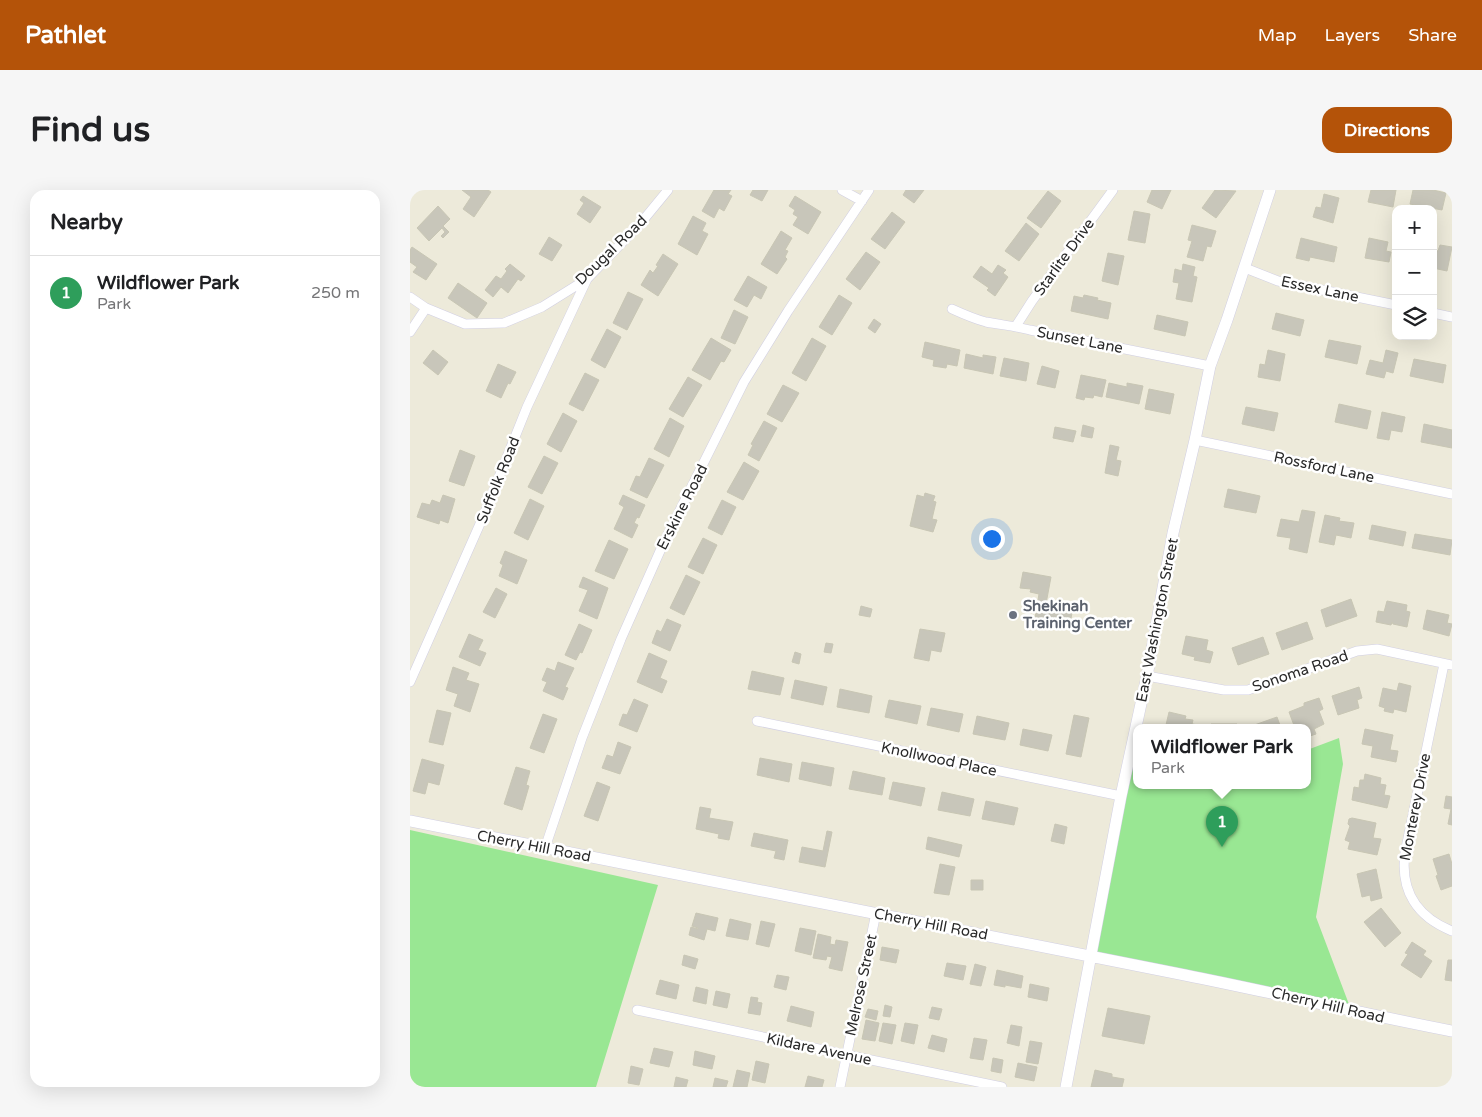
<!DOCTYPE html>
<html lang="en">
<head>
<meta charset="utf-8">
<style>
  body { margin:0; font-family:"Varela Round",sans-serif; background:#f6f6f6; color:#202124 }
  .controls { position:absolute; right:15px; top:15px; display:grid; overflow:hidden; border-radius:10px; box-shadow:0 5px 20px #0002 }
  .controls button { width:45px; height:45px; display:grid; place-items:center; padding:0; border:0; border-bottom:1px solid #e0e0e0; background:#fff; color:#202124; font:25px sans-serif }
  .you { position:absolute; left:581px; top:348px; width:18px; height:18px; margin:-12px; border:4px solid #fff; border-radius:50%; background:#1a73e8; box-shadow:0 0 0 8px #1a73e833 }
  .badge { display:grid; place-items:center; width:32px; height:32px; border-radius:50%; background:#b45309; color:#fff; font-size:16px; font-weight:700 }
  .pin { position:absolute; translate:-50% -41px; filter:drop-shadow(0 1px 2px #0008) }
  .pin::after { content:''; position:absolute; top:26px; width:18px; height:15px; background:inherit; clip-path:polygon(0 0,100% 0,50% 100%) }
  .popup { position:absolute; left:723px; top:534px; width:178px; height:65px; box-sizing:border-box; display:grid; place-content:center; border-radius:10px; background:#fff; filter:drop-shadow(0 1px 4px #0005); font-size:16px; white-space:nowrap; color:#757577 }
  .popup b { font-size:19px; color:#202124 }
  .popup::after { content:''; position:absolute; left:50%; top:100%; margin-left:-10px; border:10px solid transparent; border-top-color:#fff }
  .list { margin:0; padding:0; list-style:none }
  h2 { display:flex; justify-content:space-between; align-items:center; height:65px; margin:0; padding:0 20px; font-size:21px }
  h2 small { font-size:16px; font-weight:400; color:#757577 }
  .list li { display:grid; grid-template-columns:32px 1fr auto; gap:15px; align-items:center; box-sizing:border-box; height:75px; padding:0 20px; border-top:1px solid #e0e0e0 }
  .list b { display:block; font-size:19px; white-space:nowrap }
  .list p { margin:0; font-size:16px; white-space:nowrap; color:#757577 }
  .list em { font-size:16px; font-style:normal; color:#757577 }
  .icon { flex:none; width:28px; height:28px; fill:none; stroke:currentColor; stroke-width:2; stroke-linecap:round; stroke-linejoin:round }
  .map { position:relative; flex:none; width:1042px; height:897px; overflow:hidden; border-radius:15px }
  header { display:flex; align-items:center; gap:30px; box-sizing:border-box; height:70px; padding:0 25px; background:#b45309; color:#fff }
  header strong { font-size:24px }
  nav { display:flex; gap:28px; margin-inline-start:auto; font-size:18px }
  .intro { display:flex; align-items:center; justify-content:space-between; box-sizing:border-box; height:120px; padding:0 30px }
  h1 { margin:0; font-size:35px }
  .button { padding:12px 22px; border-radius:15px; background:#b45309; color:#fff; font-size:18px; font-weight:700 }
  main { display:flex; gap:30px; padding:0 30px }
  aside { flex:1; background:#fff; border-radius:15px; box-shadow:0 5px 20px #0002 }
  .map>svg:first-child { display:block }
  .green { fill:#99e793 }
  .building { fill:#c8c6ba; stroke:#c8c6b4 }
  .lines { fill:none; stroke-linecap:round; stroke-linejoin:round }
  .minor-casing { stroke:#d1cfe3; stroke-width:10 }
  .tertiary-casing { stroke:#d1cfe3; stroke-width:12 }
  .minor { stroke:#fff; stroke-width:9 }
  .tertiary { stroke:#fff; stroke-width:11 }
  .worship-dot { fill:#6b7280; stroke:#fff; stroke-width:2 }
  .labels { text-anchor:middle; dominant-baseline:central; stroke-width:5; stroke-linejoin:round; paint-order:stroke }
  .street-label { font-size:15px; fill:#292929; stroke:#fff }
  .worship-label { font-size:15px; font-weight:bold; fill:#5b616d; stroke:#fff; text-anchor:start }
</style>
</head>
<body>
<header>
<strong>Pathlet</strong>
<nav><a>Map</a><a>Layers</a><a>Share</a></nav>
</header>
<div class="intro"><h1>Find us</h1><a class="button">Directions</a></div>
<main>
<aside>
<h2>Nearby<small></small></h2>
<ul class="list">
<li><span class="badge" style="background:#2e9e5b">1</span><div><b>Wildflower Park</b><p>Park</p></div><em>250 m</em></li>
</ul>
</aside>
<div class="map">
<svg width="1042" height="897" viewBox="0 0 1042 897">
  <rect width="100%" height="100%" fill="#edeada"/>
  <!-- green -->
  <path class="green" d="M929,548L933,574L906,727L940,817L685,763L723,568L727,569V596H897V560Z
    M0,640L248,695L186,897H0Z"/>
  <!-- building -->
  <path class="building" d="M52,0H78L81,2L64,27L53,19L61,7Z
    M304,0H321L318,4L322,6L314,21L309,18L304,28L292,21Z
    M343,0H358L352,11L340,5Z
    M496,0H514L504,13L493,5Z
    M742,0H761L752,19L737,12Z
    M805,0L826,1L806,28L792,18Z
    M961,0H986L983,17L958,12Z
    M1003,0H1023L1036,3L1032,20L1000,14Z
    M638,1L651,11L631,38L617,28Z
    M914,4L929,8L923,33L903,27L906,17L911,18Z
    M173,6L191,17L180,33L167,24L174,13L170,10Z
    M385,6L411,22L398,44L383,35L388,27L383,24L385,20L379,16Z
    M28,16L40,29L33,36L39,42L33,48L31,46L35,42L32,38L19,51L7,38Z
    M724,21L740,24L735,53L718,50Z
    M482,22L495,32L475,59L461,49Z
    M283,26L296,33L292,41L298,44L287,65L268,54Z
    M616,33L629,44L609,71L595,61Z
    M782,35L806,41L801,57L797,56L793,71L777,67L782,51L778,50Z
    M371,41L382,48L375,60L378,61L375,67L377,69L367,84L351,74Z
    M139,47L152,55L142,71L129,64Z
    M891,48L927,57L924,72L900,67L899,71L886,68Z
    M959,48L978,52L976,61L981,62L979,72L955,68Z
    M1030,55L1042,57L1037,81L1023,78V60L1028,61Z
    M2,57L27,74L16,90L3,82L7,77L0,72V60Z
    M456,62L470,72L450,100L436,89Z
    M698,63L714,66L708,95L692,91Z
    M253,64L268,74L248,106L231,95L240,80L243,83L248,76L246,75Z
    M100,74L115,86L111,91L108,89L98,103L91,97L83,107L75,100L86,86L91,89L97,81L95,79Z
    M773,74L785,77L783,86L787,87L782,112L766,109L769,93L763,92L765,79L772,81Z
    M588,75L596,80L593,83L598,87L585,106L577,100L579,98L563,87L571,76L582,84Z
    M338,86L357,97L351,109L344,105L337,117L324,110Z
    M48,93L77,113L67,128L38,108Z
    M218,102L233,109L217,140L203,133Z
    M429,105L442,113L422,145L409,137Z
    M674,105L688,108L687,110L701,113L698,129L661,121L664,106L673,108Z
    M324,120L338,127L325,154L311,148Z
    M866,123L894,130L890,146L862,139Z
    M747,125L778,132L775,146L744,139Z
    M464,129L471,134L465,143L458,138Z
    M197,139L211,147L195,178L181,170Z
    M301,148L321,160L314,172L311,171L300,190L282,180Z
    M402,148L416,156L396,191L382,183Z
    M919,150L951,156L947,174L915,167Z
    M515,152L550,160L547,176L537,174L536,178L523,176L524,170L512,167Z
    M23,160L38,172L28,185L13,173Z
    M858,160L875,164L870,191L848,187L850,174L855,175Z
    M976,160L988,163L983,183L976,181L974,188L956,184L960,170L973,173Z
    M556,164L573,168V165L586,167L583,184L554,178Z
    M594,168L619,173L616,191L590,186Z
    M1004,169L1036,175L1033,193L1000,186Z
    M88,174L106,182L100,194L98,193L91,208L76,201Z
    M632,176L649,181L645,198L627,194Z
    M175,183L189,190L173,221L159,214Z
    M671,185L696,190L692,207L684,205L683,208L675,207L674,210L666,208Z
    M278,187L292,195L273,227L259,219Z
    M699,193L717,197V193L733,196L729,214L696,207Z
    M373,195L389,203L372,232L357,224Z
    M739,199L764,204L760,224L735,219Z
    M929,214L961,221L957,239L925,232Z
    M836,217L868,223L864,241L832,234Z
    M972,222L995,227L992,242L981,240L979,250L967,248Z
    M153,223L167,231L151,262L137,254Z
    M260,228L274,236L259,267L244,259Z
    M354,231L367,238L349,271L338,265L343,255L341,254Z
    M1014,234L1042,240V258L1011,252Z
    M673,235L684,238L682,248L671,246Z
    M645,237L666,241L663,252L643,248Z
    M700,255L709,257L706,270L711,271L708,286L695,283Z
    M50,260L65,266L54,296L39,291Z
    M134,266L148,273L132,304L118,297Z
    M239,268L254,275L237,308L220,300L226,286L230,287Z
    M334,272L349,281L333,310L317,302Z
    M818,299L850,306L846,323L814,317Z
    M515,303L525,306L523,311L526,312L522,329L527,330L523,342L500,336L507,305L514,307Z
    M33,305L45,309L38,333L30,330L29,334L7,327L12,313L20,315L22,310L30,313Z
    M213,305L235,315L229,328L227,327L224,333L228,335L222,348L204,339L214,317L209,314Z
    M120,309L134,316L118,350L104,343Z
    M312,310L326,317L312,345L298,338Z
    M892,320L905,322L897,363L879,359L881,348L867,346L871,329L889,332Z
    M915,325L930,328L929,331L944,333L941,348L926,345L924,355L909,352Z
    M962,335L996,342L993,356L959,349Z
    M1005,344L1042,350L1040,365L1002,358Z
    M293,348L307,355L293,384L278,377Z
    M199,350L218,359L204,389L185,381Z
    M95,361L117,370L107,394L89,386L93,375L90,373Z
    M613,382L641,387L635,419L662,423L659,439L624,434L629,404L620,402L621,399L610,398Z
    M276,385L290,392L274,425L260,418Z
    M173,387L198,398L187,429L169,421L178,400L169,397Z
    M86,398L97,404L85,428L73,422Z
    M941,409L947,426L916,437L911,420Z
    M977,411L997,415L996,421L1000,422L997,437L983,434L982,432L981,435L966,432L968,421L974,422Z
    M451,416L462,419L460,427L449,425Z
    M1017,420L1039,425L1037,433L1042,434L1039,446L1013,439Z
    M257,429L271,435L260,461L242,453L247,440L251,442Z
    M897,432L903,449L872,460L866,443Z
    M169,434L182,440L172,463L170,462L166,470L155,465Z
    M510,439L535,443L531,462L521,460L519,471L504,468Z
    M59,444L73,450L68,460L76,463L70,476L49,467Z
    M776,446L798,450L796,460L803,462L800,473L784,470L785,467L772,464Z
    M853,447L859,464L828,475L822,458Z
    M416,453L423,454L421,463L414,462Z
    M385,462L391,464L389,474L382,472Z
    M239,463L257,471L250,488L257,491L252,503L227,492Z
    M148,472L164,478L155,497L158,498L153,510L133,501L137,492L132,490L137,478L145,481Z
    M43,477L59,483L56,490L69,494L60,522L44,516L48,504L36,500Z
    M342,481L374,488L370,505L338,499Z
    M385,490L417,497L413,515L381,508Z
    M989,493L1001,496L996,522L984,519L983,523L974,521L975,518L969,516L973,498L987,501Z
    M949,497L952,508L947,510L949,518L928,525L922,506Z
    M430,499L462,506L459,523L427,517Z
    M909,508L913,519L909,521L914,534L904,539L906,544L897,547V538H885L879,522L894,516V513Z
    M224,509L238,515L227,542L209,535L213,524L217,525Z
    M479,510L511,516L507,534L475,527Z
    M521,518L553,524L549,542L517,535Z
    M27,520L41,523L33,555L19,552Z
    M759,522L776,526L775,529L783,530L782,534L788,535V538H761L762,536L756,535Z
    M133,524L147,529L134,563L120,558Z
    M664,525L679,528L671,567L656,564Z
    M567,526L599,533L595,550L563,544Z
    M867,527L871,538H836Z
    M801,534H827V538H801Z
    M613,539L642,545L638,561L610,555Z
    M955,539L983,545L980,560L988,561L986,572L961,567L963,556L952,554Z
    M208,552L221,557L210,584L192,578L197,565L203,567Z
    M350,568L382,574L379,592L347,585Z
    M12,569L34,575L29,595L18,592L15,604L3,601Z
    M392,572L424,578L421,596L389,589Z
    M106,577L120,581L116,595L119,596L112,620L94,614Z
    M443,581L475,588L472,605L439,599Z
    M955,584L971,588L970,594L976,595L974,605L980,606L977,618L942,610L944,597L949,598L950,590H954Z
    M187,592L200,597L188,631L174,626Z
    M483,592L515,598L511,616L479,609Z
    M532,602L564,609L560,626L528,620Z
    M1036,606L1042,607V635L1038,634L1041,619L1034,618Z
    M576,611L608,618L604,635L572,629Z
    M290,617L301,619L299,628L323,632L319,650L308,648L309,644L286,639Z
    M942,628L966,633L963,648L971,649L967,665L938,659L940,652L935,650L940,636L938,634L939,629Z
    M645,634L657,637L654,654L641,651Z
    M417,641L422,642L415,677L389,672L392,657L413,661Z
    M344,643L378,650L374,670L364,668L366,661L341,656Z
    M518,647L552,655L549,667L516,659Z
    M1039,664L1042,674V696L1031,700L1026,686L1028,685L1023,669Z
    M530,674L545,677L539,705L524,703Z
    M966,679L972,708L961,711L960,705L952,707L947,684Z
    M561,690H573V700H561Z
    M971,718L991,743L975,757L954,732Z
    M286,723L308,728L305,741L297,739L294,750L279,745L281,737L288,739V738L282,736Z
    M320,729L341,734L338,750L316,746Z
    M351,731L365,734L359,757L346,754Z
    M390,738L406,741L401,765L385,761Z
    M408,744L421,747L420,754L425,755L426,750L438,752L432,781L419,778L422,767L417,766L416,770L403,768Z
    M1002,752L1016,761L1013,765L1022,771L1011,788L991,775L998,764L995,763Z
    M472,757L489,760L486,773L470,770Z
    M274,765L288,769L285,779L272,775Z
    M1038,770H1042V791L1035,790Z
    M537,773L556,776L553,790L534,786Z
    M565,774L576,777L571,796L560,794Z
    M587,780L613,786L611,798L595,795V797L584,795Z
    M367,785L379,787L376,800L364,797Z
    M250,790L269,795L266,809L246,804Z
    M620,794L639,798L637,811L618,807Z
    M286,797L298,800L296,814L283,811Z
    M306,801L320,804L317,818L303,815Z
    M341,807L348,808L347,812L352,813L350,825L338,823Z
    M475,815L482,817L480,827L473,826Z
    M381,816L404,822L401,837L377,831Z
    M522,817L532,819L529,830L519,828Z
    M698,818L740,826L734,854L692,846Z
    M458,819L468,821L466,830L455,827Z
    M456,830L469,833L465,851L452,849Z
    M473,833L486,835L482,854L469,851Z
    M495,833L508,835L504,854L491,851Z
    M601,835L612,837L609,856L597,853Z
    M522,845L537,849L534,862L518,858Z
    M564,848L577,850L573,870L560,868Z
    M620,851L632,853L628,874L616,872Z
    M244,858L263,862L259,877L240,873Z
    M285,861L305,866L302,879L283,875Z
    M583,868L593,870L591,883L581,881Z
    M346,871L359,874L355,893L342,890Z
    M608,873L627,877L624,891L605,887Z
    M221,876L233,879L229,895L218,893Z
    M327,880L340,883L337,897H323Z
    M685,880L702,884V887L714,889L712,897H681Z
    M398,886L414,890L412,897H395Z
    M266,887L278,890L276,897H264Z
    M305,888L318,891L316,897H303Z"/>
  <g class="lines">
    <!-- minor casing -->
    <g class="minor-casing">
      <path id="minor" d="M432,0L452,11
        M835,78L868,91L986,115
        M0,107L16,118L55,134L94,133L132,117L177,89L230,34L258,0
        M542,119C553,124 564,129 576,132C591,135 605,136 620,140L800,176
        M1023,123L1042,127
        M606,136L622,111L703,0
        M0,142L16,118
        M785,250L1042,304
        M1034,474L995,663C990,701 1007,727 1042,741
        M737,486L814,500H838L947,461L967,459L1042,475
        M0,492L73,327L117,217L177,89
        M347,531L711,606
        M135,658L172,548L211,449L254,352L334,192L378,121L459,0
        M227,820L437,865L592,897
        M430,897L466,723"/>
    </g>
    <!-- tertiary casing -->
    <g class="tertiary-casing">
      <path id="tertiary" d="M0,631C258,683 517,733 775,785C865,803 953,824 1042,841
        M656,897L711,606L737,486L763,343L785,250L800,176L817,130L860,0"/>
    </g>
    <!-- minor -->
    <use href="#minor" class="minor"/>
    <!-- tertiary -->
    <use href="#tertiary" class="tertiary"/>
  </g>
  <!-- markers -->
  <circle class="worship-dot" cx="603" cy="425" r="5"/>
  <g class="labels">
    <!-- street labels -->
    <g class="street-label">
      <text transform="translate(201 60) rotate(-44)">Dougal Road</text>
      <text transform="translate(654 67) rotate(-54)">Starlite Drive</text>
      <text transform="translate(910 99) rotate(12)">Essex Lane</text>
      <text transform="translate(670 150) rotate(11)">Sunset Lane</text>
      <text transform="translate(914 277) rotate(12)">Rossford Lane</text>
      <text transform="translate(88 290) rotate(-68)">Suffolk Road</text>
      <text transform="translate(272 317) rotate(-63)">Erskine Road</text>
      <text transform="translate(747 430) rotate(-79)">East Washington Street</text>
      <text transform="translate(890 481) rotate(-19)">Sonoma Road</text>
      <text transform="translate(529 569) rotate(12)">Knollwood Place</text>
      <text transform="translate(1005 617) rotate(-79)">Monterey Drive</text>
      <text transform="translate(124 656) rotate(11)">Cherry Hill Road</text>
      <text transform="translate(521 734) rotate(11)">Cherry Hill Road</text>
      <text transform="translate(451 795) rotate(-78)">Melrose Street</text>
      <text transform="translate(918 815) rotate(13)">Cherry Hill Road</text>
      <text transform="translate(409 859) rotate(12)">Kildare Avenue</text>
    </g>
    <!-- worship labels -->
    <g class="worship-label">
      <text x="613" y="416">Shekinah<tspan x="613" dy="17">Training Center</tspan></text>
    </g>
  </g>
</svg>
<div class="controls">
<button>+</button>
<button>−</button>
<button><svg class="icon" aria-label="layers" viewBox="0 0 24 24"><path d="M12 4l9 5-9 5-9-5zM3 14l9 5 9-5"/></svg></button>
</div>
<div class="you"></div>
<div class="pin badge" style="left:812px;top:657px;background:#2e9e5b">1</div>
<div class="popup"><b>Wildflower Park</b>Park</div>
</div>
</main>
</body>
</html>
